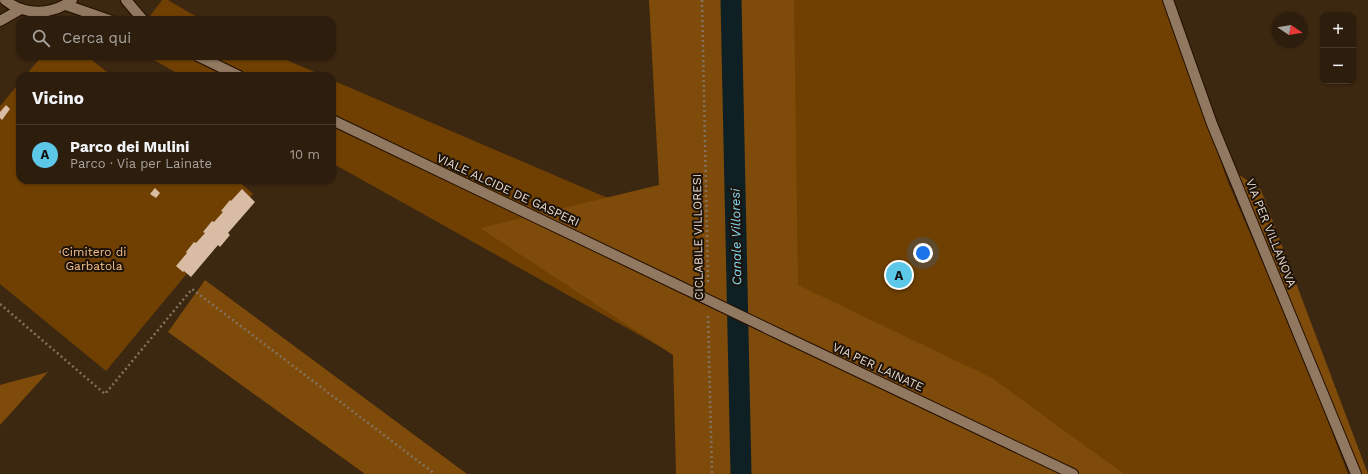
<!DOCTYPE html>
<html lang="it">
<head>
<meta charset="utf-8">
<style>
  body { margin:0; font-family:"Work Sans",sans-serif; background:#392a1b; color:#f1f3f6 }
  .controls { position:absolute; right:12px; top:12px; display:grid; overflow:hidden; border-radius:8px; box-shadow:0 1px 3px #0004 }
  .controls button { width:36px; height:36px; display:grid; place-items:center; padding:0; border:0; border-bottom:1px solid #483b2e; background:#2d1d0d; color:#f1f3f6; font:20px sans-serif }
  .compass { position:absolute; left:1272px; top:12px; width:36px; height:36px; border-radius:50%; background:#2d1d0d; box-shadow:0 1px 3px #0004; rotate:102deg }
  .you { position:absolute; left:923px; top:253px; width:14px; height:14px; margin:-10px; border:3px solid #fff; border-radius:50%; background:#1a73e8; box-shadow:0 0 0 6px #1a73e833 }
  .badge { display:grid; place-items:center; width:26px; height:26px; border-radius:50%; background:#5cc7e7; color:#111; font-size:13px; font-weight:700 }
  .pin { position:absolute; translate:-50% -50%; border:2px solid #fff; box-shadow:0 1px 4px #0006 }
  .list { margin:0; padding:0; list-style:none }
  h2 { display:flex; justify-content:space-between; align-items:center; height:52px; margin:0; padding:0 16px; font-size:17px }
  h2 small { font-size:13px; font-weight:400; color:#a7a29d }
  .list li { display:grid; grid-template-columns:26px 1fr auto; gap:12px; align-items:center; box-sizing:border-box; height:60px; padding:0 16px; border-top:1px solid #483b2e }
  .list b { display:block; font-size:15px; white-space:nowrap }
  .list p { margin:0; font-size:13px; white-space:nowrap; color:#a7a29d }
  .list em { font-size:13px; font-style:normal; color:#a7a29d }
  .icon { flex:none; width:22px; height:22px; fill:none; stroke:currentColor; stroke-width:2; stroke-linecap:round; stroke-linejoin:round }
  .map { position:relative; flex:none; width:1368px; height:474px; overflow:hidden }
  .search { position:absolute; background:#2d1d0d; box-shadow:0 1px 3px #0004; left:16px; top:16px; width:320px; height:44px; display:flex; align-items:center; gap:10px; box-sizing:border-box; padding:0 14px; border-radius:12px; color:#a7a29d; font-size:15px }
  .panel { position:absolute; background:#2d1d0d; box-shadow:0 1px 3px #0004; left:16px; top:72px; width:320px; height:112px; border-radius:12px }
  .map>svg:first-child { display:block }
  .green { fill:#6f4002 }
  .forest { fill:#7e4b0a }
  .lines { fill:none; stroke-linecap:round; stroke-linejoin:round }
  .canal { stroke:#0f2025; stroke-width:21 }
  .building { fill:#d8bca3 }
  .minor-casing { stroke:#220f00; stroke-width:12 }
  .tertiary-casing { stroke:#220f00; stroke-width:12 }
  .path { stroke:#847260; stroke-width:2.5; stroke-dasharray:2 3; stroke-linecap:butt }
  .minor { stroke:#917860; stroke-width:10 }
  .tertiary { stroke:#917860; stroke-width:10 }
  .tertiary-bridge-casing { stroke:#220f00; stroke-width:12; stroke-linecap:butt }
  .tertiary-bridge { stroke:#917860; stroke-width:10 }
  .labels { text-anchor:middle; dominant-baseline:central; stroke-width:4; stroke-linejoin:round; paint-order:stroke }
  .street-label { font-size:12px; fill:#e6d8cb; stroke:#1c1209 }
  .park-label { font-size:12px; fill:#f7c18c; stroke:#1c1209 }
  .water-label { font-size:13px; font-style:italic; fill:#84dbf7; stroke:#1c1209 }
</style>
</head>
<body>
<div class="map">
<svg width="1368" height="474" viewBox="0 0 1368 474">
  <rect width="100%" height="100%" fill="#3c2711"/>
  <!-- green -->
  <path class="green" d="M162,0H168L202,20H147Z
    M687,0H1163L1228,182L1308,369L1348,474H704L700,372L668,351L332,163V80L596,193L692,232Z
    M42,56H87L112,76H25Z
    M147,56H277L324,76H182Z
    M20,82V180H237L253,194L106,371L0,284V106Z"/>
  <!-- forest -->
  <path class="forest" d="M649,0H794L798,285L992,378L1124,474H676L673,355L480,228L659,185Z
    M1238,174L1261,190L1368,474H1360Z
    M205,280L467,474H365L168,332Z
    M48,372L0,425V385Z"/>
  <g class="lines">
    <!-- canal -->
    <path class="canal" d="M731,0L741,474"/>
  </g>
  <!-- building -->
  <path class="building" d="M6,105L10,109L2,120L0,118V112Z
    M155,188L160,193L156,198L150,194Z
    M242,189L255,202L228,233L230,235L220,247L218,245L191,277L184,271L183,272L176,266L187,253L186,252L194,242L196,243L205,233L203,232L212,221L214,222L223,212L221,211L230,200L231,201Z
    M63,247L68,251L64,256L59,252Z"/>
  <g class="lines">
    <!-- minor casing -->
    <g class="minor-casing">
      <path id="minor" d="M1168,0L1212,124L1356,474
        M0,21L21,9"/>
    </g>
    <!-- tertiary casing -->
    <g class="tertiary-casing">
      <path id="tertiary" d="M5,0C24,16 53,15 72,0
        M126,0L143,20
        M66,5L109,20
        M198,56L239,76
        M332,120L673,283
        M781,335L1073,474"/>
    </g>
    <!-- path -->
    <path class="path" d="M702,0L708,283
      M0,304L105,394L192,289L435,474
      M708,316L712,474"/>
    <!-- minor -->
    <use href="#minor" class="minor"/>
    <!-- tertiary -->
    <use href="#tertiary" class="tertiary"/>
    <!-- tertiary-bridge casing -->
    <g class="tertiary-bridge-casing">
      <path id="tertiary-bridge" d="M673,283L781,335"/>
    </g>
    <!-- tertiary-bridge -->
    <use href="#tertiary-bridge" class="tertiary-bridge"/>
  </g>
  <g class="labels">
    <!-- street labels -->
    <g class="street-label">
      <text transform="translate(508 190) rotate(25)">VIALE ALCIDE DE GASPERI</text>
      <text transform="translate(1271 233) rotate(68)">VIA PER VILLANOVA</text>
      <text transform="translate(698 237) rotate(-91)">CICLABILE VILLORESI</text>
      <text transform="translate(878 367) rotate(25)">VIA PER LAINATE</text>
    </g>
    <!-- park labels -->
    <g class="park-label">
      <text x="94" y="252">Cimitero di<tspan x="94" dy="14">Garbatola</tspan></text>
    </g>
    <!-- water labels -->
    <g class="water-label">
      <text transform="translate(736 237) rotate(-91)">Canale Villoresi</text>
    </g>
  </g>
</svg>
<div class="controls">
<button>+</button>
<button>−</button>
</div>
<svg class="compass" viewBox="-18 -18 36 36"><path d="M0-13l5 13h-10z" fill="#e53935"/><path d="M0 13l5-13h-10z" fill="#a7a29d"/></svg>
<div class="you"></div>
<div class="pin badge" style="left:899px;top:275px">A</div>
<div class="search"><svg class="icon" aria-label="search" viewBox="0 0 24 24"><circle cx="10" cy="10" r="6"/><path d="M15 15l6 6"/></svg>Cerca qui</div>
<section class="panel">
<h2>Vicino<small></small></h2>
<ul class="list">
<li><span class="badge">A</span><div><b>Parco dei Mulini</b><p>Parco · Via per Lainate</p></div><em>10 m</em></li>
</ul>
</section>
</div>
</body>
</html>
